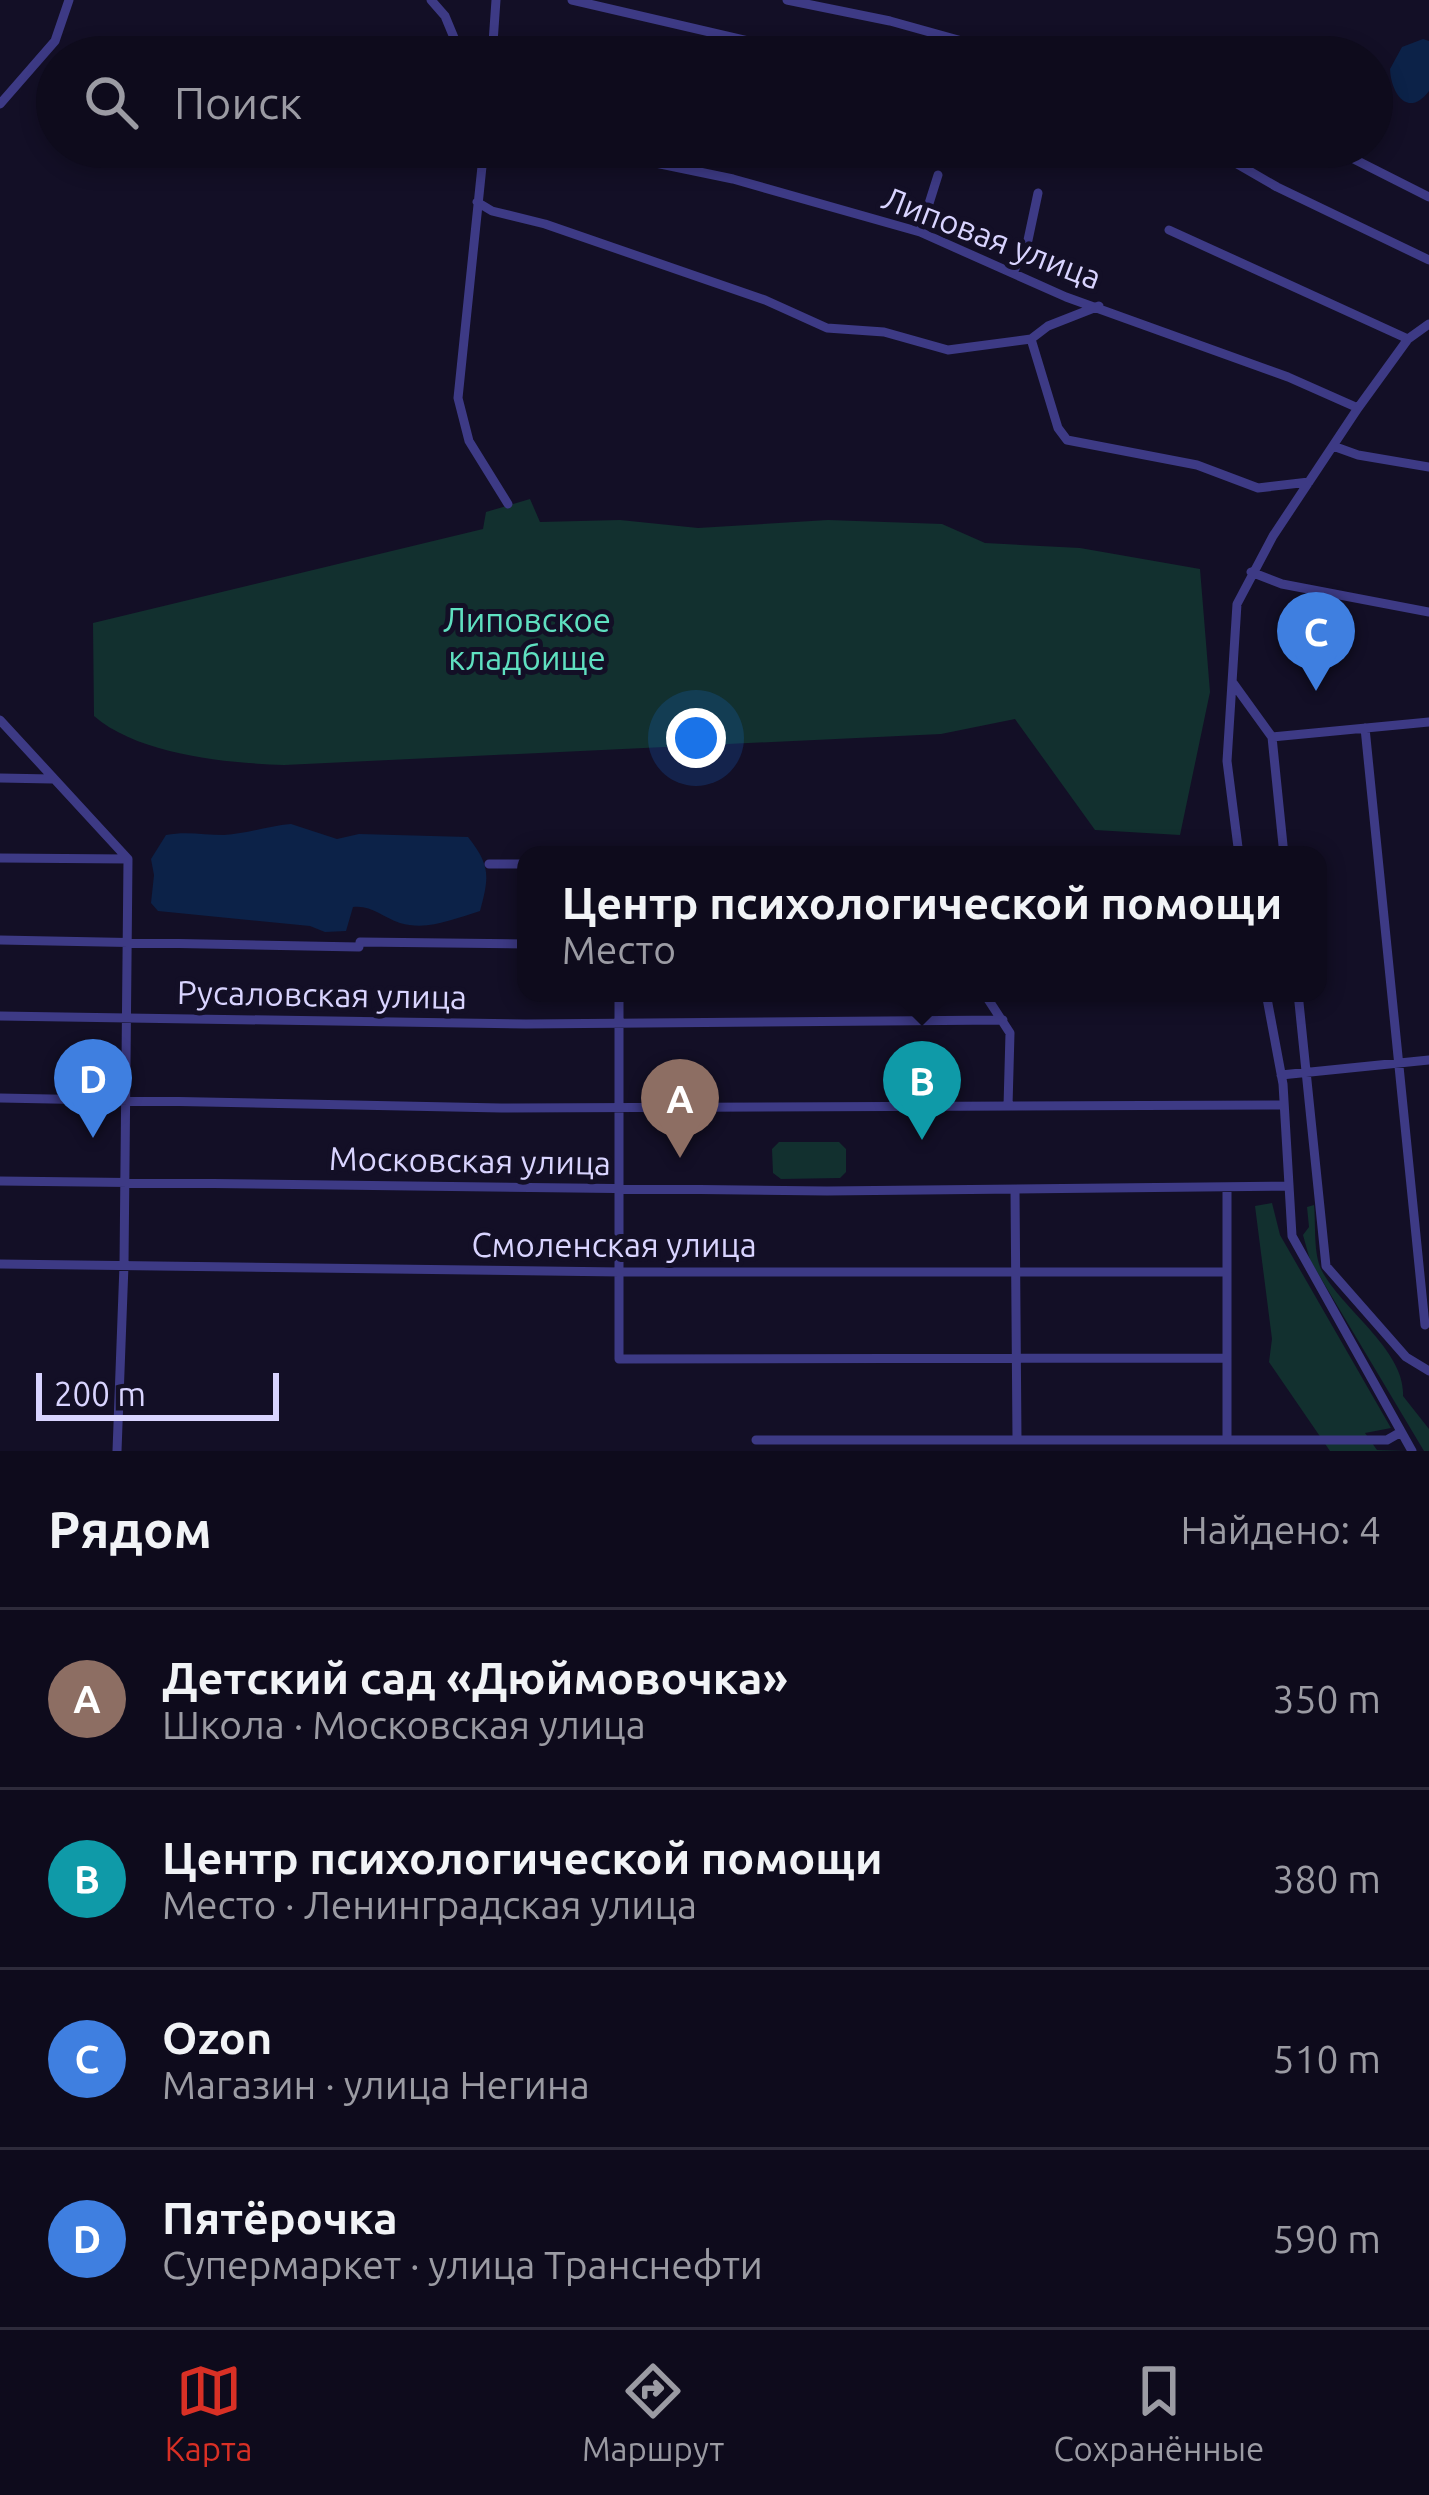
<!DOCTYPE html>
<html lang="ru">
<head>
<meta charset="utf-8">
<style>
  body { margin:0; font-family:Ubuntu,sans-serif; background:#171425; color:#f1f3f6 }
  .scale { position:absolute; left:36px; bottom:30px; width:243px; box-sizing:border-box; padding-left:12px; border:6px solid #d9d4ff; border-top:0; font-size:33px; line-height:42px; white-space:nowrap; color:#d9d4ff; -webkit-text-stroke:9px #130f26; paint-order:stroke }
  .you { position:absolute; left:696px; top:738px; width:42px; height:42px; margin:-30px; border:9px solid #fff; border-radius:50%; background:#1a73e8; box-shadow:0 0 0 18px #1a73e833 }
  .badge { display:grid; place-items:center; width:78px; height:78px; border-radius:50%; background:#d93025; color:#fff; font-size:39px; font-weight:700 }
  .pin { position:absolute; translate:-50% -99px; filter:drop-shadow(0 3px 6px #0008) }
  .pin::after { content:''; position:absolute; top:63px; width:42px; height:36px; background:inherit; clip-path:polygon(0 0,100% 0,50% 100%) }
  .popup { position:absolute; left:517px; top:846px; width:810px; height:156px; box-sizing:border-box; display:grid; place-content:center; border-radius:24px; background:#0e0b1c; filter:drop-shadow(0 3px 9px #0005); font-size:39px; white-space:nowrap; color:#9b9ba3 }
  .popup b { font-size:45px; color:#f1f3f6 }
  .popup::after { content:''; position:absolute; left:50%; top:100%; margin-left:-24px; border:24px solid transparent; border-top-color:#0e0b1c }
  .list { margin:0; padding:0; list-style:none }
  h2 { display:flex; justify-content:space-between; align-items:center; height:156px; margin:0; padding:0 48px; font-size:51px }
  h2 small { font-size:39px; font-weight:400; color:#9b9ba3 }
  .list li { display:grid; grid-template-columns:78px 1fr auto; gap:36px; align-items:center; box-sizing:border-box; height:180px; padding:0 48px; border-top:3px solid #2e2b3b }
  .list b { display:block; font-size:45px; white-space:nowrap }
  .list p { margin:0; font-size:39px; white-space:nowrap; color:#9b9ba3 }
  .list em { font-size:39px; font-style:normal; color:#9b9ba3 }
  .icon { flex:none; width:66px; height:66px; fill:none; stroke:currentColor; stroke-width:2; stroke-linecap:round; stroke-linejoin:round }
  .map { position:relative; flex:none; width:1429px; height:1451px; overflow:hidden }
  .search { position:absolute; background:#0e0b1c; box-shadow:0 6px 18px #0003; left:36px; right:36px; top:36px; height:132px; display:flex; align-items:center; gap:30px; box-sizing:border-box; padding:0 42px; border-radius:66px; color:#9b9ba3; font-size:45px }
  .sheet { height:876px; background:#0e0b1c }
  nav { display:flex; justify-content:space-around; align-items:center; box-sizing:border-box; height:168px; border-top:3px solid #2e2b3b; background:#0e0b1c; font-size:33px; color:#9b9ba3 }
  nav a { display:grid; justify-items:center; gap:6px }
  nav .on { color:#d93025 }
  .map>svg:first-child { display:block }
  .green { fill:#12302f }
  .water { fill:#0c2248 }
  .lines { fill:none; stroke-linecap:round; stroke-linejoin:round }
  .minor { stroke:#3d3a85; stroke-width:9 }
  .labels { text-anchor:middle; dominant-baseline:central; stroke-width:10; stroke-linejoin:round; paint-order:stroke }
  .street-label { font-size:33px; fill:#d9d4ff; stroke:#130f26 }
  .park-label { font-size:33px; fill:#5fe0c0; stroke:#130f26 }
</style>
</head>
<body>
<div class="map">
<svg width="1429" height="1451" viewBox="0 0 1429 1451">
  <rect width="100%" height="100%" fill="#130f26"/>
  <!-- green -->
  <path class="green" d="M530,499L540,522L620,520L698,528L828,520L942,524L985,543L1080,548L1200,569L1210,692L1180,835L1095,830L1015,719L941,734L284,765C227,763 139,755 94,716L93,623L483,529L486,512Z
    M779,1142H839L846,1149V1172L840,1178L781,1179L773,1173L772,1149Z
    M1272,1203L1280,1235L1391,1428L1365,1433L1377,1450L1405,1451H1330L1269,1362L1272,1339L1255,1206Z
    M1314,1205C1316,1224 1313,1254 1322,1271C1341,1308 1406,1351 1403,1396L1429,1429V1451H1424L1310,1260L1303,1235L1309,1227L1307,1207Z"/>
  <!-- water -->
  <path class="water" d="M1423,39L1429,41V91C1409,118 1391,95 1390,69L1402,47Z
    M291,824L337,839L359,834L468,837C491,866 489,877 480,911C453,919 428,931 400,923C382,917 372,905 353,907L346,931L325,932L310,926L158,911L151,903L154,875L151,859L166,835C186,831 204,835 224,835C246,834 268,826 291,824Z"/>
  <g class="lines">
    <!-- minor -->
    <path class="minor" d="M431,0L445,16L462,57
      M572,0L817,57
      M787,0L890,21L1019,57
      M492,57L496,0
      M0,104L55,41L69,0
      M484,147L458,398L469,441L508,504
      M525,147L593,158L646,161L733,179L920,232L1066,297L1288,377L1358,408
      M1208,147L1277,187L1429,260
      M1330,147L1429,197
      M477,202L492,211L545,224L765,300L827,328L884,332L948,350L1031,339L1048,326L1099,306
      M1169,230L1408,339
      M920,232L938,175
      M1014,271L1028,240L1038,193
      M1031,339L1058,428L1067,440L1197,465L1258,488L1309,482
      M1333,446L1358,455L1429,467
      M1251,572L1282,584L1429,612
      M1233,683L1272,737
      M0,720L128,859L124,1265L117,1451
      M1365,728L1425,1325
      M1272,737L1429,722
      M1272,737L1284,855
      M0,778L52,779
      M619,855H859
      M1239,855L1227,761L1237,604L1273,536L1358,408L1408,339L1429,324
      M0,858L128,859
      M489,864H526
      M0,940L359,947
      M360,942L526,944
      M619,993V1359L1227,1358
      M984,993L1010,1033L1008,1106
      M1266,993L1283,1084L1292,1236L1412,1451
      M1298,993L1326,1266L1406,1357L1429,1371
      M0,1016L526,1024L1003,1020
      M1281,1075L1429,1060
      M0,1098L501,1108L1284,1105
      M0,1181L827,1191L1288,1186
      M1227,1188V1438
      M1015,1190L1017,1439
      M0,1264L620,1272H1227
      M756,1440H1387L1401,1432"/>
  </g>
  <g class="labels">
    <!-- street labels -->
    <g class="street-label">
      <text transform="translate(992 237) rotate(21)">Липовая улица</text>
      <text transform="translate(322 994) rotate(1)">Русаловская улица</text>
      <text transform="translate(470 1160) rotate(1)">Московская улица</text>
      <text x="614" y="1244">Смоленская улица</text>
    </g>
    <!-- park labels -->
    <g class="park-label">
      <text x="527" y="619">Липовское<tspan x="527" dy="38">кладбище</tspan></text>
    </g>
  </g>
</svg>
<div class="scale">200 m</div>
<div class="you"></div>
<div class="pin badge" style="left:680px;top:1158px;background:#8d6e63">A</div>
<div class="pin badge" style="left:922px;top:1140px;background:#0f9aa8">B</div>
<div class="popup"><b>Центр психологической помощи</b>Место</div>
<div class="pin badge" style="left:1316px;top:691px;background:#3f7fe0">C</div>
<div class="pin badge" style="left:93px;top:1138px;background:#3f7fe0">D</div>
<div class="search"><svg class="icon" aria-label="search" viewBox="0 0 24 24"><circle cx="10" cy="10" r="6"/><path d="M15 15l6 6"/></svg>Поиск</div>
</div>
<section class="sheet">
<h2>Рядом<small>Найдено: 4</small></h2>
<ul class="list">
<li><span class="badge" style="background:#8d6e63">A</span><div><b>Детский сад «Дюймовочка»</b><p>Школа · Московская улица</p></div><em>350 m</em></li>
<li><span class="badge" style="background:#0f9aa8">B</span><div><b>Центр психологической помощи</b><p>Место · Ленинградская улица</p></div><em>380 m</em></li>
<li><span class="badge" style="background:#3f7fe0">C</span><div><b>Ozon</b><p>Магазин · улица Негина</p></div><em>510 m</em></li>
<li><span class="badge" style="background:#3f7fe0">D</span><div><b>Пятёрочка</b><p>Супермаркет · улица Транснефти</p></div><em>590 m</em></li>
</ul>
</section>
<nav>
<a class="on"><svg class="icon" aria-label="map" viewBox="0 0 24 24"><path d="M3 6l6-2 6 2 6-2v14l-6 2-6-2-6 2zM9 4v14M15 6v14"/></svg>Карта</a>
<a><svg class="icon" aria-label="directions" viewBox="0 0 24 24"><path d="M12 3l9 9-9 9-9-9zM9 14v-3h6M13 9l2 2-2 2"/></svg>Маршрут</a>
<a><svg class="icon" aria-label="saved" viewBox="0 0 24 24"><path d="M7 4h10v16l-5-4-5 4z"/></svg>Сохранённые</a>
</nav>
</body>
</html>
